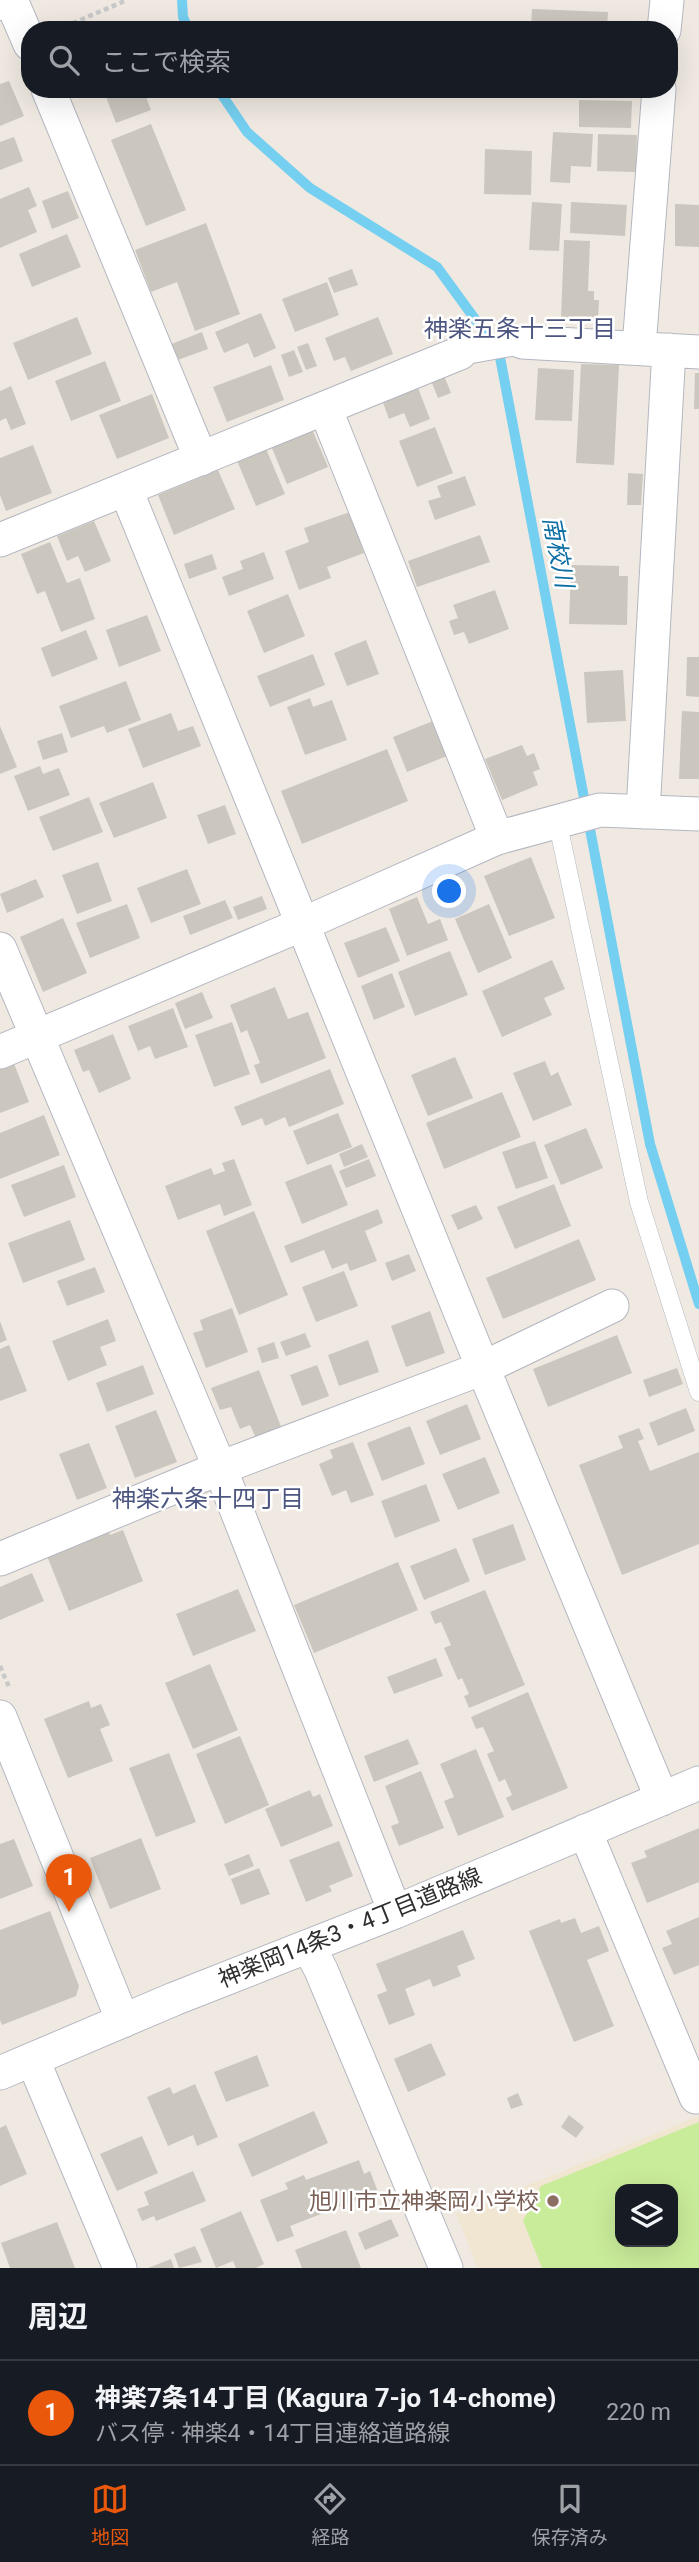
<!DOCTYPE html>
<html lang="ja">
<head>
<meta charset="utf-8">
<style>
  body { margin:0; font-family:Roboto,"Noto Sans JP",sans-serif; background:#242831; color:#f1f3f6 }
  .controls { position:absolute; right:21px; bottom:21px; display:grid; overflow:hidden; border-radius:14px; box-shadow:0 7px 28px #0002 }
  .controls button { width:63px; height:63px; display:grid; place-items:center; padding:0; border:0; border-bottom:2px solid #363941; background:#171b24; color:#f1f3f6; font:35px sans-serif }
  .you { position:absolute; left:450px; top:892px; width:24px; height:24px; margin:-18px; border:5px solid #fff; border-radius:50%; background:#1a73e8; box-shadow:0 0 0 10px #1a73e833 }
  .badge { display:grid; place-items:center; width:46px; height:46px; border-radius:50%; background:#ea580c; color:#fff; font-size:23px; font-weight:700 }
  .pin { position:absolute; translate:-50% -58px; filter:drop-shadow(0 2px 4px #0008) }
  .pin::after { content:''; position:absolute; top:37px; width:24px; height:21px; background:inherit; clip-path:polygon(0 0,100% 0,50% 100%) }
  .list { margin:0; padding:0; list-style:none }
  h2 { display:flex; justify-content:space-between; align-items:center; height:91px; margin:0; padding:0 28px; font-size:30px }
  h2 small { font-size:23px; font-weight:400; color:#9ea1a6 }
  .list li { display:grid; grid-template-columns:46px 1fr auto; gap:21px; align-items:center; box-sizing:border-box; height:105px; padding:0 28px; border-top:2px solid #363941 }
  .list b { display:block; font-size:26px; white-space:nowrap }
  .list p { margin:0; font-size:23px; white-space:nowrap; color:#9ea1a6 }
  .list em { font-size:23px; font-style:normal; color:#9ea1a6 }
  .icon { flex:none; width:38px; height:38px; fill:none; stroke:currentColor; stroke-width:2; stroke-linecap:round; stroke-linejoin:round }
  .map { position:relative; flex:none; width:699px; height:2268px; overflow:hidden }
  .search { position:absolute; background:#171b24; box-shadow:0 7px 28px #0002; left:21px; right:21px; top:21px; height:77px; display:flex; align-items:center; gap:18px; box-sizing:border-box; padding:0 24px; border-radius:28px; color:#9ea1a6; font-size:26px }
  .sheet { height:196px; background:#171b24 }
  nav { display:flex; justify-content:space-around; align-items:center; box-sizing:border-box; height:98px; border-top:2px solid #363941; background:#171b24; font-size:19px; color:#9ea1a6 }
  nav a { display:grid; justify-items:center; gap:4px }
  nav .on { color:#ea580c }
  .map>svg:first-child { display:block }
  .education { fill:#f0e6d1; fill-rule:evenodd }
  .pitch { fill:#c9ec9a; fill-rule:evenodd }
  .lines { fill:none; stroke-linecap:round; stroke-linejoin:round }
  .stream { stroke:#75cff0; stroke-width:10 }
  .building { fill:#cbc7bf }
  .service-casing { stroke:#b4b7c1; stroke-width:19 }
  .pedestrian-casing { stroke:#b4b7c1; stroke-width:26 }
  .minor-casing { stroke:#b4b7c1; stroke-width:35 }
  .tertiary-casing { stroke:#b4b7c1; stroke-width:40 }
  .path { stroke:#c9c9c9; stroke-width:4.5; stroke-dasharray:5 3.5; stroke-linecap:butt }
  .service { stroke:#fff; stroke-width:18 }
  .pedestrian { stroke:#fff; stroke-width:24 }
  .minor { stroke:#fff; stroke-width:33 }
  .tertiary { stroke:#fff; stroke-width:38 }
  .education-dot { fill:#8d6e63; stroke:#fff; stroke-width:2.5 }
  .labels { text-anchor:middle; dominant-baseline:central; stroke-width:5; stroke-linejoin:round; paint-order:stroke }
  .street-label { font-size:23px; fill:#2e2e2e; stroke:#fff }
  .education-label { font-size:23px; fill:#785e54; stroke:#fff; text-anchor:end }
  .neighbourhood-label { font-size:24px; fill:#4d5680; stroke:#fff }
  .water-label { font-size:24px; font-style:italic; fill:#0d6fa3; stroke:#fff }
</style>
</head>
<body>
<div class="map">
<svg width="699" height="2268" viewBox="0 0 699 2268">
  <rect width="100%" height="100%" fill="#efe9e1"/>
  <!-- education -->
  <path class="education" d="M699,2116V2268H478L456,2214ZM620,2189H673V2242H620Z"/>
  <!-- pitch -->
  <path class="pitch" d="M699,2122V2268H542L523,2221L541,2186ZM620,2189H673V2242H620Z"/>
  <g class="lines">
    <!-- stream -->
    <path class="stream" d="M182,0L183,17L189,30
      M218,89L247,132L310,188L437,267L499,352L650,1144L699,1304"/>
  </g>
  <!-- building -->
  <path class="building" d="M532,9L608,12L607,30H531Z
    M9,81L24,116L0,126V84Z
    M103,89H143L151,110L116,123Z
    M579,100L632,101L631,128L579,127Z
    M151,124L186,210L146,226L111,140Z
    M553,132L593,134L591,167L571,166L570,183L550,182Z
    M598,134L637,135L636,172L597,171Z
    M14,137L23,161L0,170V142Z
    M485,149L532,151L531,195L484,194Z
    M29,187L37,206L28,210L37,232L0,248V199Z
    M68,191L79,218L52,229L42,201Z
    M532,202L562,204L559,251L529,250Z
    M571,202L627,205L625,236L570,233Z
    M675,204L699,205V247L675,246Z
    M206,223L240,314L195,331L177,282L151,292L135,250Z
    M67,234L81,267L32,287L19,254Z
    M564,240L590,241L588,291H594V300H599L598,319L561,317Z
    M352,269L358,285L334,293L328,278Z
    M327,282L339,315L295,332L282,299Z
    M261,313L276,348L254,358L248,343L224,353L215,332Z
    M77,317L92,354L28,380L13,343Z
    M378,317L393,354L351,371L345,357L334,361L325,338Z
    M202,332L208,349L175,361L169,345Z
    M308,343L317,366L306,370L297,347Z
    M294,350L303,372L289,377L281,355Z
    M105,361L121,401L71,421L55,381Z
    M581,364L619,365L614,465L576,463Z
    M271,365L284,400L227,422L213,387Z
    M441,368L451,393L438,398L428,373Z
    M538,368L574,370L572,421L535,420Z
    M695,373H699V409H694Z
    M413,375L430,419L410,427L404,413L389,419L378,389Z
    M11,386L26,424L11,430L6,418L0,421V391Z
    M152,394L169,438L117,459L99,415Z
    M435,427L453,473L417,487L399,441Z
    M312,429L328,467L287,484L271,446Z
    M264,444L285,494L256,506L235,456Z
    M33,445L52,493L6,511L0,495V458Z
    M218,470L235,509L174,535L158,495Z
    M628,473L643,474L641,505H627Z
    M465,476L476,505L435,520L428,501L441,497L437,486Z
    M350,512L364,553L327,567L331,578L299,590L285,551L309,542L304,528Z
    M94,521L111,561L85,572L78,556L67,561L57,536Z
    M480,535L490,562L417,587L408,561Z
    M50,542L67,583L80,578L95,619L61,632L45,591L37,594L21,554Z
    M264,552L274,579L229,596L222,577L243,569L240,561Z
    M212,554L217,569L189,579L184,564Z
    M571,565L619,566V576H628L627,625L569,624Z
    M495,590L509,629L469,644L464,632L454,635L449,621L458,618L453,605Z
    M288,594L305,636L264,653L247,611Z
    M147,615L161,651L119,667L106,630Z
    M86,630L98,659L52,677L41,648Z
    M366,640L379,674L347,686L334,653Z
    M313,654L325,685L270,707L257,676Z
    M687,657H699V697L686,696Z
    M623,670L626,721L587,723L584,672Z
    M126,681L141,720L107,733L104,726L71,738L59,706Z
    M310,698L313,707L332,700L347,740L305,755L287,707Z
    M682,711L699,712V779H679Z
    M171,713L178,731L193,726L201,746L143,768L128,729Z
    M438,719L452,754L407,772L393,737Z
    M0,726L17,767L0,774Z
    M62,733L68,752L43,760L37,741Z
    M522,745L527,756L534,753L540,769L533,772L538,785L502,800L485,759Z
    M387,749L408,801L302,844L281,791Z
    M40,766L43,774L59,768L70,795L28,811L14,776Z
    M153,782L167,818L114,838L99,803Z
    M89,797L103,832L53,851L39,817Z
    M225,805L236,834L208,844L197,815Z
    M531,857L555,918L509,936L484,876Z
    M98,862L112,901L77,914L62,875Z
    M187,869L201,904L151,923L137,888Z
    M36,879L44,897L7,913L0,894Z
    M262,896L267,909L238,920L233,907Z
    M417,897L428,924L440,919L448,940L407,956L389,909Z
    M225,900L233,918L190,935L183,916Z
    M127,904L140,938L90,958L76,923Z
    M489,904L512,958L478,973L455,919Z
    M63,918L87,973L43,992L20,937Z
    M386,927L400,961L358,978L344,943Z
    M450,951L468,995L415,1016L398,972Z
    M552,960L565,989L544,998L552,1015L502,1037L482,991Z
    M392,973L405,1007L374,1020L361,986Z
    M275,987L288,1019L308,1012L326,1058L261,1084L254,1065L260,1063L247,1030L241,1033L230,1005Z
    M202,992L213,1018L185,1029L175,1003Z
    M173,1008L188,1047L155,1059L150,1046L138,1051L128,1026Z
    M232,1022L250,1074L214,1087L195,1035Z
    M113,1034L131,1079L99,1093L89,1070L83,1072L74,1050Z
    M455,1057L473,1098L428,1116L411,1075Z
    M13,1061L29,1102L0,1113V1066Z
    M545,1061L551,1076L558,1072L572,1105L533,1121L513,1073Z
    M330,1069L344,1104L289,1127L285,1117L265,1126L262,1118L242,1126L234,1107Z
    M502,1092L521,1137L444,1169L426,1123Z
    M338,1113L352,1147L307,1165L293,1131Z
    M44,1115L60,1155L0,1179V1133Z
    M586,1128L603,1168L561,1185L544,1145Z
    M535,1141L548,1178L516,1189L502,1152Z
    M362,1144L368,1157L344,1167L339,1154Z
    M234,1159L252,1205L224,1216L220,1204L178,1220L165,1186L211,1168L214,1175L225,1171L222,1163Z
    M369,1159L376,1176L346,1188L339,1171Z
    M331,1164L348,1205L302,1224L285,1182Z
    M64,1165L76,1197L24,1217L11,1185Z
    M554,1184L571,1226L515,1249L497,1207Z
    M476,1205L483,1219L458,1230L451,1215Z
    M378,1209L383,1223L365,1231L377,1261L350,1271L347,1263L332,1269L324,1250L291,1263L284,1246Z
    M254,1211L288,1295L239,1315L206,1231Z
    M70,1220L85,1260L23,1283L8,1243Z
    M579,1239L596,1280L503,1319L486,1278Z
    M409,1254L416,1271L392,1281L385,1263Z
    M95,1267L105,1292L67,1306L57,1281Z
    M344,1271L358,1306L316,1322L302,1287Z
    M232,1308L248,1352L206,1368L193,1333L203,1330L200,1320Z
    M430,1311L445,1353L406,1367L391,1326Z
    M108,1319L116,1341L100,1347L107,1365L68,1381L52,1341Z
    M0,1321L7,1340L0,1343Z
    M305,1333L311,1347L286,1356L280,1342Z
    M617,1335L632,1373L548,1407L533,1369Z
    M368,1340L379,1372L339,1386L328,1355Z
    M274,1342L279,1358L262,1363L257,1348Z
    M9,1345L27,1391L0,1401V1349Z
    M143,1365L154,1394L107,1412L96,1383Z
    M317,1365L329,1396L302,1406L290,1375Z
    M677,1368L683,1384L649,1397L643,1380Z
    M259,1370L282,1429L256,1438L250,1425L240,1429L231,1407L220,1410L211,1388Z
    M467,1404L481,1439L440,1455L426,1421Z
    M686,1408L695,1431L658,1446L649,1423Z
    M156,1410L177,1462L135,1478L115,1426Z
    M410,1426L425,1464L382,1481L367,1443Z
    M639,1428L644,1439L638,1441L650,1471L699,1452V1544L622,1575L579,1465L623,1448L618,1436Z
    M353,1442L374,1495L351,1503L346,1490L332,1496L319,1464L333,1458L330,1450Z
    M89,1443L107,1488L77,1500L59,1454Z
    M485,1457L500,1493L458,1510L442,1474Z
    M426,1484L440,1521L395,1538L381,1501Z
    M513,1524L526,1560L485,1575L472,1539Z
    M107,1526L110,1535L123,1530L143,1581L69,1611L45,1551Z
    M456,1548L470,1581L424,1600L410,1566Z
    M398,1562L418,1610L314,1653L294,1605Z
    M32,1573L44,1601L0,1620V1587Z
    M238,1589L256,1631L193,1656L176,1614Z
    M485,1590L525,1685L469,1708L464,1696L469,1694L462,1678L458,1680L444,1648L451,1645L441,1622L435,1624L430,1612Z
    M436,1658L443,1676L394,1694L387,1677Z
    M210,1664L238,1730L193,1749L165,1683Z
    M528,1692L568,1788L512,1811L506,1798L512,1795L505,1779L499,1782L487,1754L494,1751L483,1727L476,1729L471,1717Z
    M89,1701L91,1708L101,1704L110,1725L100,1729L113,1761L68,1778L44,1719Z
    M240,1736L269,1805L225,1824L196,1754Z
    M408,1739L419,1764L374,1782L364,1756Z
    M476,1749L504,1817L458,1836L444,1801L454,1797L440,1764Z
    M169,1753L196,1822L156,1837L129,1768Z
    M421,1771L444,1828L399,1846L391,1826L399,1823L385,1786Z
    M310,1790L313,1797L320,1794L333,1826L281,1847L265,1809Z
    M699,1828V1882L647,1903L631,1863L647,1857L644,1851Z
    M141,1838L161,1889L110,1909L90,1858Z
    M14,1839L33,1886L0,1899V1844Z
    M339,1841L353,1876L329,1886L332,1891L306,1902L289,1860Z
    M249,1854L254,1866L229,1876L224,1864Z
    M259,1868L270,1894L241,1905L231,1879Z
    M50,1911L79,1986L76,1996L2,2025L0,2020V1930Z
    M699,1917V1965L674,1975L662,1948L672,1944L666,1931Z
    M575,1918L581,1933L599,1926L609,1951L587,1960L614,2026L574,2042L529,1931L560,1919L561,1923Z
    M463,1930L475,1959L457,1966L461,1976L433,1987L430,1979L405,1989L415,2015L389,2025L377,1995L387,1991L376,1964Z
    M431,2043L446,2075L408,2092L394,2059Z
    M257,2055L269,2086L226,2102L214,2072Z
    M195,2084L218,2137L197,2146L193,2135L168,2146L147,2097L170,2087L173,2094Z
    M518,2093L523,2105L511,2109L507,2098Z
    M314,2111L328,2143L252,2177L238,2144Z
    M569,2115L584,2127L576,2138L561,2127Z
    M6,2125L27,2174L0,2186V2128Z
    M142,2136L158,2173L117,2191L100,2154Z
    M359,2160L364,2174L370,2171L378,2192L290,2226L294,2236L277,2242L260,2200L288,2189L285,2183L304,2175L306,2180Z
    M193,2171L206,2201L156,2221L154,2216L142,2221L137,2209L149,2205L144,2192Z
    M241,2211L264,2264L256,2268H236L233,2261L216,2268L200,2229Z
    M391,2219L399,2236L365,2250L358,2233Z
    M57,2222L75,2268H10L1,2243Z
    M346,2230L361,2268H302L295,2250Z
    M195,2246L202,2262L179,2268L174,2254Z
    M171,2259L174,2268H148Z"/>
  <g class="lines">
    <!-- service casing -->
    <g class="service-casing">
      <path id="service" d="M557,820L639,1202L699,1392"/>
    </g>
    <!-- pedestrian casing -->
    <g class="pedestrian-casing">
      <path id="pedestrian" d="M460,353L522,342"/>
    </g>
    <!-- minor casing -->
    <g class="minor-casing">
      <path id="minor" d="M11,0L30,44
        M664,30L667,0
        M48,89L201,459
        M522,342L699,352
        M639,347L659,89
        M325,408L497,838
        M126,490L483,1368L662,1799
        M0,540L460,353
        M643,812L669,350
        M0,949L220,1468L395,1912
        M0,1052L303,924L497,838L600,810L699,814
        M0,1559L220,1468L483,1368L612,1306
        M0,1717L123,2021
        M585,1831L696,2097
        M309,1947L321,1970L446,2268
        M33,2060L120,2268
        M0,2073L174,1999L395,1912L699,1783"/>
    </g>
    <!-- tertiary casing -->
    <g class="tertiary-casing">
      <path id="tertiary" d="M0,1L2,0"/>
    </g>
    <!-- path -->
    <path class="path" d="M57,30L127,0
      M0,1666L9,1687"/>
    <!-- service -->
    <use href="#service" class="service"/>
    <!-- pedestrian -->
    <use href="#pedestrian" class="pedestrian"/>
    <!-- minor -->
    <use href="#minor" class="minor"/>
    <!-- tertiary -->
    <use href="#tertiary" class="tertiary"/>
  </g>
  <!-- markers -->
  <circle class="education-dot" cx="553" cy="2201" r="7"/>
  <g class="labels">
    <!-- street labels -->
    <g class="street-label">
      <text transform="translate(350 1928) rotate(-22)">神楽岡14条3・4丁目道路線</text>
    </g>
    <!-- education labels -->
    <g class="education-label">
      <text x="539" y="2201">旭川市立神楽岡小学校</text>
    </g>
    <!-- neighbourhood labels -->
    <g class="neighbourhood-label">
      <text x="520" y="329">神楽五条十三丁目</text>
      <text x="208" y="1499">神楽六条十四丁目</text>
    </g>
    <!-- water labels -->
    <g class="water-label">
      <text transform="translate(558 552) rotate(79)">南校川</text>
    </g>
  </g>
</svg>
<div class="controls">
<button><svg class="icon" aria-label="layers" viewBox="0 0 24 24"><path d="M12 4l9 5-9 5-9-5zM3 14l9 5 9-5"/></svg></button>
</div>
<div class="you"></div>
<div class="pin badge" style="left:69px;top:1912px">1</div>
<div class="search"><svg class="icon" aria-label="search" viewBox="0 0 24 24"><circle cx="10" cy="10" r="6"/><path d="M15 15l6 6"/></svg>ここで検索</div>
</div>
<section class="sheet">
<h2>周辺<small></small></h2>
<ul class="list">
<li><span class="badge">1</span><div><b>神楽7条14丁目 (Kagura 7-jo 14-chome)</b><p>バス停 · 神楽4・14丁目連絡道路線</p></div><em>220 m</em></li>
</ul>
</section>
<nav>
<a class="on"><svg class="icon" aria-label="map" viewBox="0 0 24 24"><path d="M3 6l6-2 6 2 6-2v14l-6 2-6-2-6 2zM9 4v14M15 6v14"/></svg>地図</a>
<a><svg class="icon" aria-label="directions" viewBox="0 0 24 24"><path d="M12 3l9 9-9 9-9-9zM9 14v-3h6M13 9l2 2-2 2"/></svg>経路</a>
<a><svg class="icon" aria-label="saved" viewBox="0 0 24 24"><path d="M7 4h10v16l-5-4-5 4z"/></svg>保存済み</a>
</nav>
</body>
</html>
